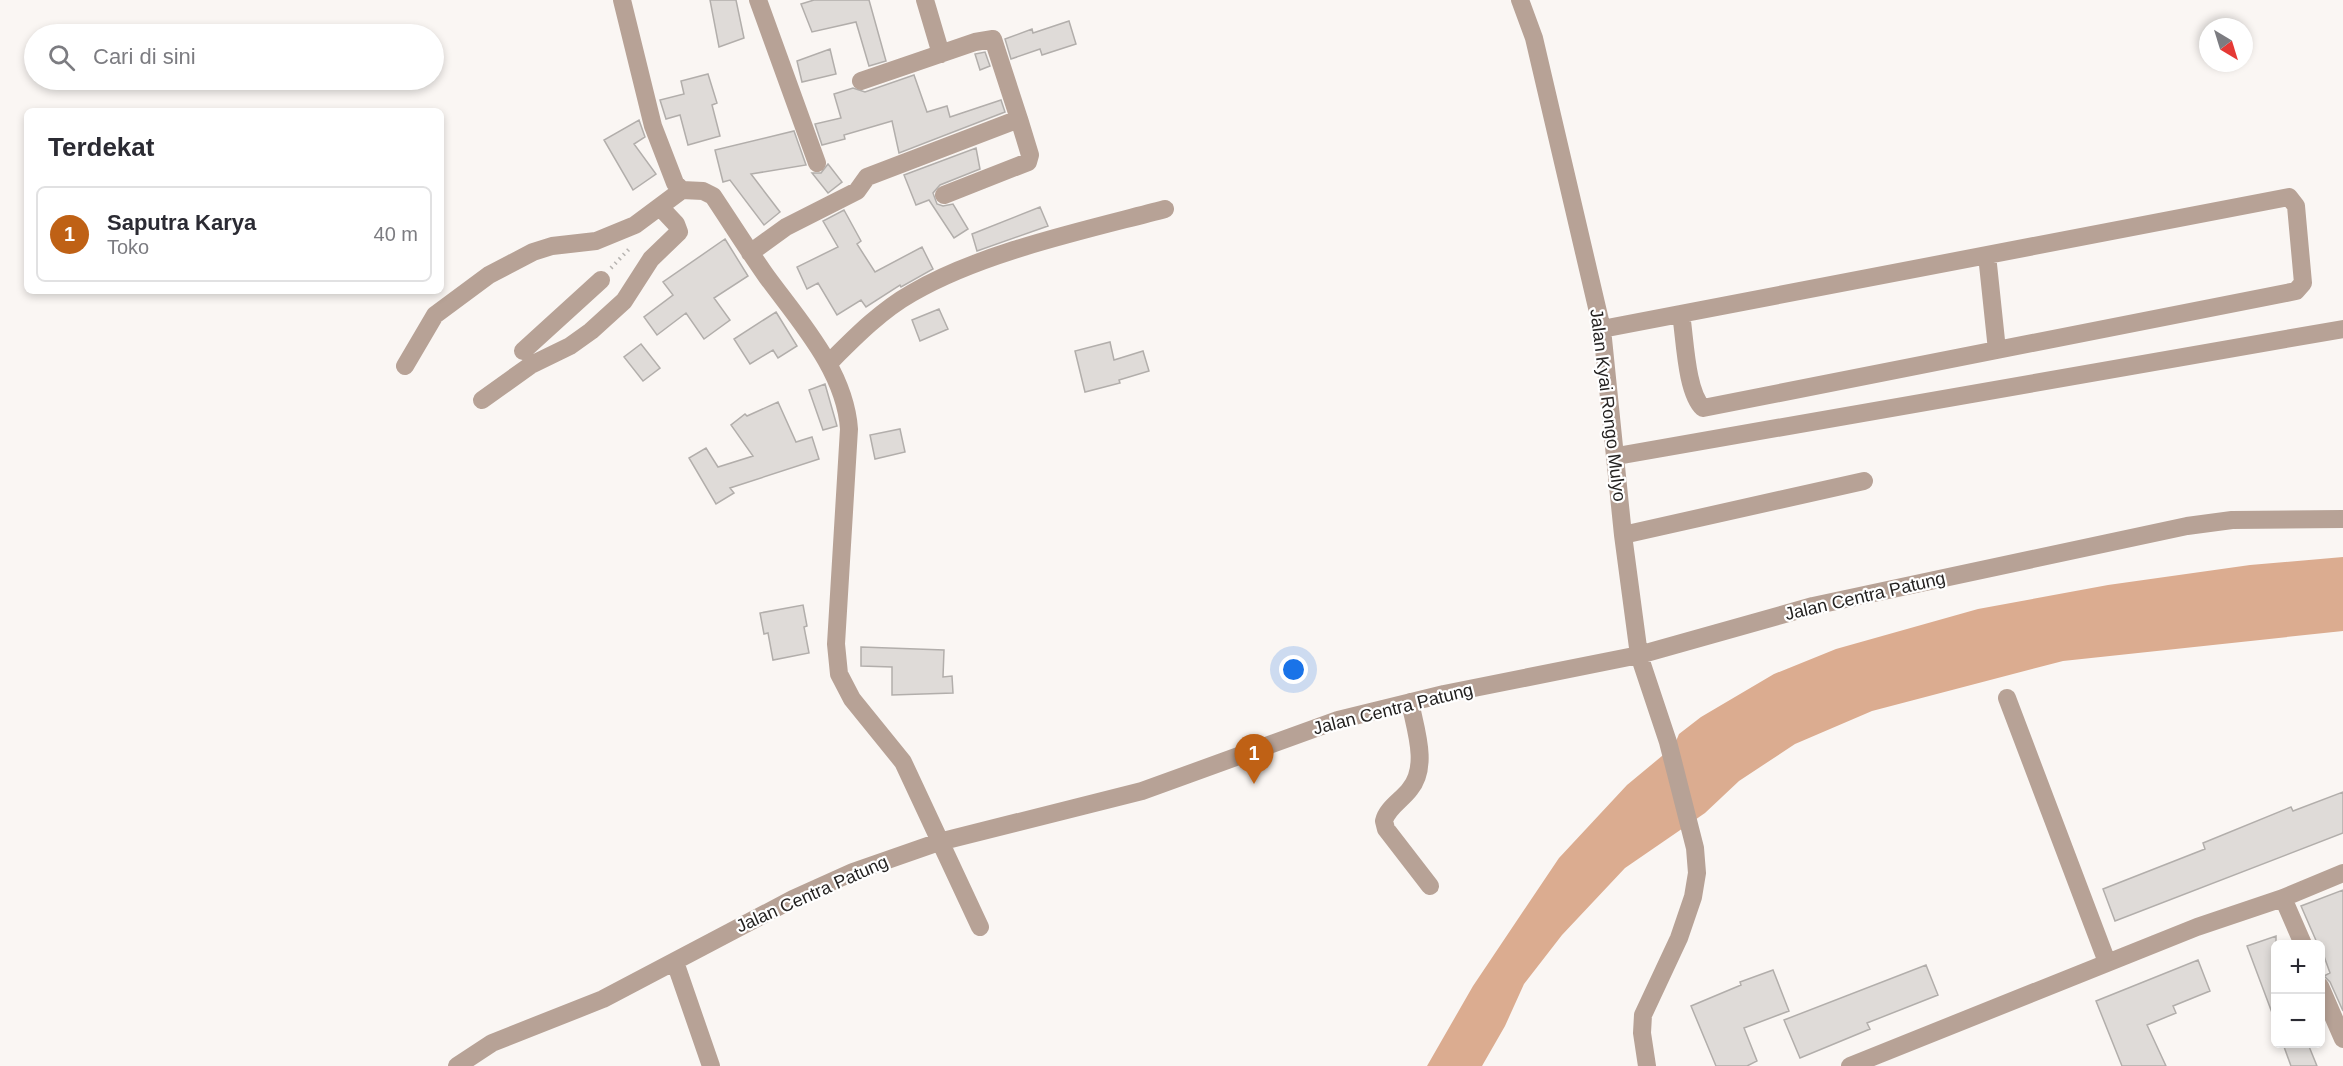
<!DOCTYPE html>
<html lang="id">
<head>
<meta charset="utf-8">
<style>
  body { margin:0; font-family:Arial,sans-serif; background:#f7f7f7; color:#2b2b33 }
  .controls { position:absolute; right:18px; bottom:18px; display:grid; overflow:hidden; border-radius:9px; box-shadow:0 3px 9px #0003 }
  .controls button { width:54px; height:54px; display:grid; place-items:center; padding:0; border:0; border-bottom:2px solid #e1e1e2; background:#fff; color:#2b2b33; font:30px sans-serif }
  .compass { position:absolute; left:2199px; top:18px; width:54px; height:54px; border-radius:50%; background:#fff; box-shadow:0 3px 9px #0003; rotate:142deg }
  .you { position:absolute; left:1294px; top:670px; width:21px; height:21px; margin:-15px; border:4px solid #fff; border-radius:50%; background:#1a73e8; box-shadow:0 0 0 9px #1a73e833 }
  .badge { display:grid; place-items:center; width:39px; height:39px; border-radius:50%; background:#bf6115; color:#fff; font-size:20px; font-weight:700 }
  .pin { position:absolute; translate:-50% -50px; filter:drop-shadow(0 2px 3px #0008) }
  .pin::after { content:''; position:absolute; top:32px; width:21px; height:18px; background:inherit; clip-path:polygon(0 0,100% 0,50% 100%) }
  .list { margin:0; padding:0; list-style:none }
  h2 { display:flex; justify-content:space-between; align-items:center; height:78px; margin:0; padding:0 24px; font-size:26px }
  h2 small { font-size:20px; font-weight:400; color:#7c7c81 }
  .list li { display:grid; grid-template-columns:39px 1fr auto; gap:18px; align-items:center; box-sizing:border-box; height:96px; margin:0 12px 12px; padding:0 12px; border:2px solid #e1e1e2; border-radius:9px }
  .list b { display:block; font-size:22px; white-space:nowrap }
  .list p { margin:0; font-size:20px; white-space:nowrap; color:#7c7c81 }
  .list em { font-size:20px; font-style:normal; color:#7c7c81 }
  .icon { flex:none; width:33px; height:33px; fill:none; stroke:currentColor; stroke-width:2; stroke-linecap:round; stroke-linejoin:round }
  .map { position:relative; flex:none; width:2343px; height:1066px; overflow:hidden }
  .search { position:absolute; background:#fff; box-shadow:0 3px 9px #0003; left:24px; top:24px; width:420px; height:66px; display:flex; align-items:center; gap:15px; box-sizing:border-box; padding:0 21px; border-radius:33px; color:#7c7c81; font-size:22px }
  .panel { position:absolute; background:#fff; box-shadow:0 3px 9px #0003; left:24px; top:108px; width:420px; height:186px; border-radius:9px }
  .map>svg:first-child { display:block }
  .water { fill:#dbac90 }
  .building { fill:#dfdbd8; stroke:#b2aeab; stroke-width:1.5 }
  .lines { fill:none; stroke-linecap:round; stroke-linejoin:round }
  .path { stroke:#b7b4b1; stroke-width:4; stroke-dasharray:1.5 4.5; stroke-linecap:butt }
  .minor { stroke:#b7a296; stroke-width:18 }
  .labels { text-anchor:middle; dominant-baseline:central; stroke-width:4.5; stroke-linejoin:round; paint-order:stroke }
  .street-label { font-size:18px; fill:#242221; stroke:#fff }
</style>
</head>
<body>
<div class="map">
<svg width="2343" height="1066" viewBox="0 0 2343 1066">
  <rect width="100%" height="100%" fill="#faf6f3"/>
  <!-- water -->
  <path class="water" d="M2343,557V631L2063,661L1872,711L1795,744L1739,781L1705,813L1625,868L1562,935L1524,984L1505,1026L1482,1066H1427L1473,986L1559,858L1627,785L1674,746L1679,734L1701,717L1774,674L1836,649L1978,609L2108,585L2250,565Z"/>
  <!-- building -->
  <path class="building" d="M710,0H736L744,38L719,47Z
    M814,0H869L886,61L869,66L856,22L812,32L801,4Z
    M1069,21L1076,44L1042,55L1040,49L1011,59L1005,39L1032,29L1033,33Z
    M830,49L836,74L802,82L797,61Z
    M985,52L990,66L980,70L975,54Z
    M708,74L717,103L712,105L720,136L688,145L680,115L666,119L660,100L684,94L681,81Z
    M914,75L927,112L947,106L950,117L1001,100L1005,112L899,153L892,121L844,135L845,139L822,145L815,124L841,118L834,94L853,88L865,92Z
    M639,120L645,137L634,144L656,174L633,190L604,140Z
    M794,131L806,165L751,174L780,212L764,225L730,180L723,182L715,150Z
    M976,148L980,169L940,185L933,193L937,204L943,206L953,204L968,229L954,238L929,200L916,205L904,175Z
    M828,164L842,182L828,193L812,173H821Z
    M1040,207L1048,226L977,251L972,234Z
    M844,210L861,241L857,244L875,272L922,247L933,269L901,287L900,285L866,307L861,300L837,315L818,283L807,289L797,267L838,247L823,221Z
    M725,239L748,276L714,298L730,320L704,339L686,313L657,335L644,317L673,295L663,282Z
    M939,309L948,329L920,341L912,320Z
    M776,312L797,346L778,358L773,350L750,364L734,339Z
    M1110,342L1114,360L1143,351L1149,371L1119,380L1120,383L1085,392L1075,351Z
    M641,344L660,368L643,381L624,357Z
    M825,384L837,426L823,430L809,390Z
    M778,402L796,442L812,437L819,459L730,488L734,493L716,504L689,458L706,448L718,467L753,456L731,425L745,414L747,416Z
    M900,429L905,452L875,459L870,435Z
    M803,605L807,626L804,627L809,653L773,660L768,633L764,634L760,613Z
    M861,647L944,650L943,677L952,676L953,693L892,695V667L861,666Z
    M2343,792V833L2115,921L2103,889L2205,849L2203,843L2291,807L2293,811Z
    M2343,890V1011L2330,982L2324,976L2330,973L2320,945H2318L2301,906Z
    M2276,936V1018H2274L2247,946Z
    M2198,960L2210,991L2173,1006L2176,1013L2147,1025L2166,1066H2122L2096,1001Z
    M1926,965L1938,995L1867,1023L1870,1029L1800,1058L1784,1020Z
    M1773,970L1789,1011L1744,1028L1757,1061L1747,1066H1716L1691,1006L1741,985L1740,982Z
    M2283,1044H2308L2317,1066H2291Z"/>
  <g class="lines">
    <!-- path -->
    <path class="path" d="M611,268L631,247"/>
    <!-- minor -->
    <path class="minor" d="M622,0L653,126L675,183L682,190L703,191L713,196C731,223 748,250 767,277C800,322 845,371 849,429L836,644L839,674L852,699L903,762L980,927
      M758,0L817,163
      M925,0L941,54
      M1520,0L1534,38L1602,329L1623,535L1639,655L1668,742L1695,848L1697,873L1693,897L1679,938L1643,1015L1642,1033L1647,1066
      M944,195L1028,162L1030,155L1019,119
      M750,253L786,227L857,191L867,177L1019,119L993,39L975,42L861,81
      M1987,255L1997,350
      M1602,329L2289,197L2296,206L2303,283L2296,291L1703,408C1686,392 1685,338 1681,314
      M523,351L601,280
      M828,364C853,339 880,311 912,293C982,252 1086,230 1165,209
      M405,366L435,315L489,275L533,252L552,246L596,241L635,225L682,190
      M482,400L531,365L570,346L591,331L624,301L651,259L679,232L676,224L660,207
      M1617,456L2343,329
      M1623,535L1864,481
      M2007,698L2107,962
      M1410,702C1415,728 1429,766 1410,789C1402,800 1387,808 1384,821L1386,829L1430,886
      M2283,898L2303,944
      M675,962L711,1066
      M2320,986L2343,1039
      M457,1066L492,1043L603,999L793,899L853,872L939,842L1142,791L1338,720L1444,694L1639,655L1813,606L2187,526L2232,520L2343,519
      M1850,1066L2197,927L2283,898L2343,873"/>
  </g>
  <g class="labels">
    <!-- street labels -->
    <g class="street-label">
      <text transform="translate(1608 405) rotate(83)">Jalan Kyai Rongo Mulyo</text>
      <text transform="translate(1865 596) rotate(-13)">Jalan Centra Patung</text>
      <text transform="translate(1393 709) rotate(-14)">Jalan Centra Patung</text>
      <text transform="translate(812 894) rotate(-24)">Jalan Centra Patung</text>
    </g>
  </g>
</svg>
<div class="controls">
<button>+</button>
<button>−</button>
</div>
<svg class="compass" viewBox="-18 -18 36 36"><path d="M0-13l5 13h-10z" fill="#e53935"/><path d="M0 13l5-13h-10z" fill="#7c7c81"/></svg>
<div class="you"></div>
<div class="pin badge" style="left:1254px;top:784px">1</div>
<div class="search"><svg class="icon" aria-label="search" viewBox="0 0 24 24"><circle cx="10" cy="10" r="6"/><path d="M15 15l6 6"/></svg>Cari di sini</div>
<section class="panel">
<h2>Terdekat<small></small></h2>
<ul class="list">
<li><span class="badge">1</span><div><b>Saputra Karya</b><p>Toko</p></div><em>40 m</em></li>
</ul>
</section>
</div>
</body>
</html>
